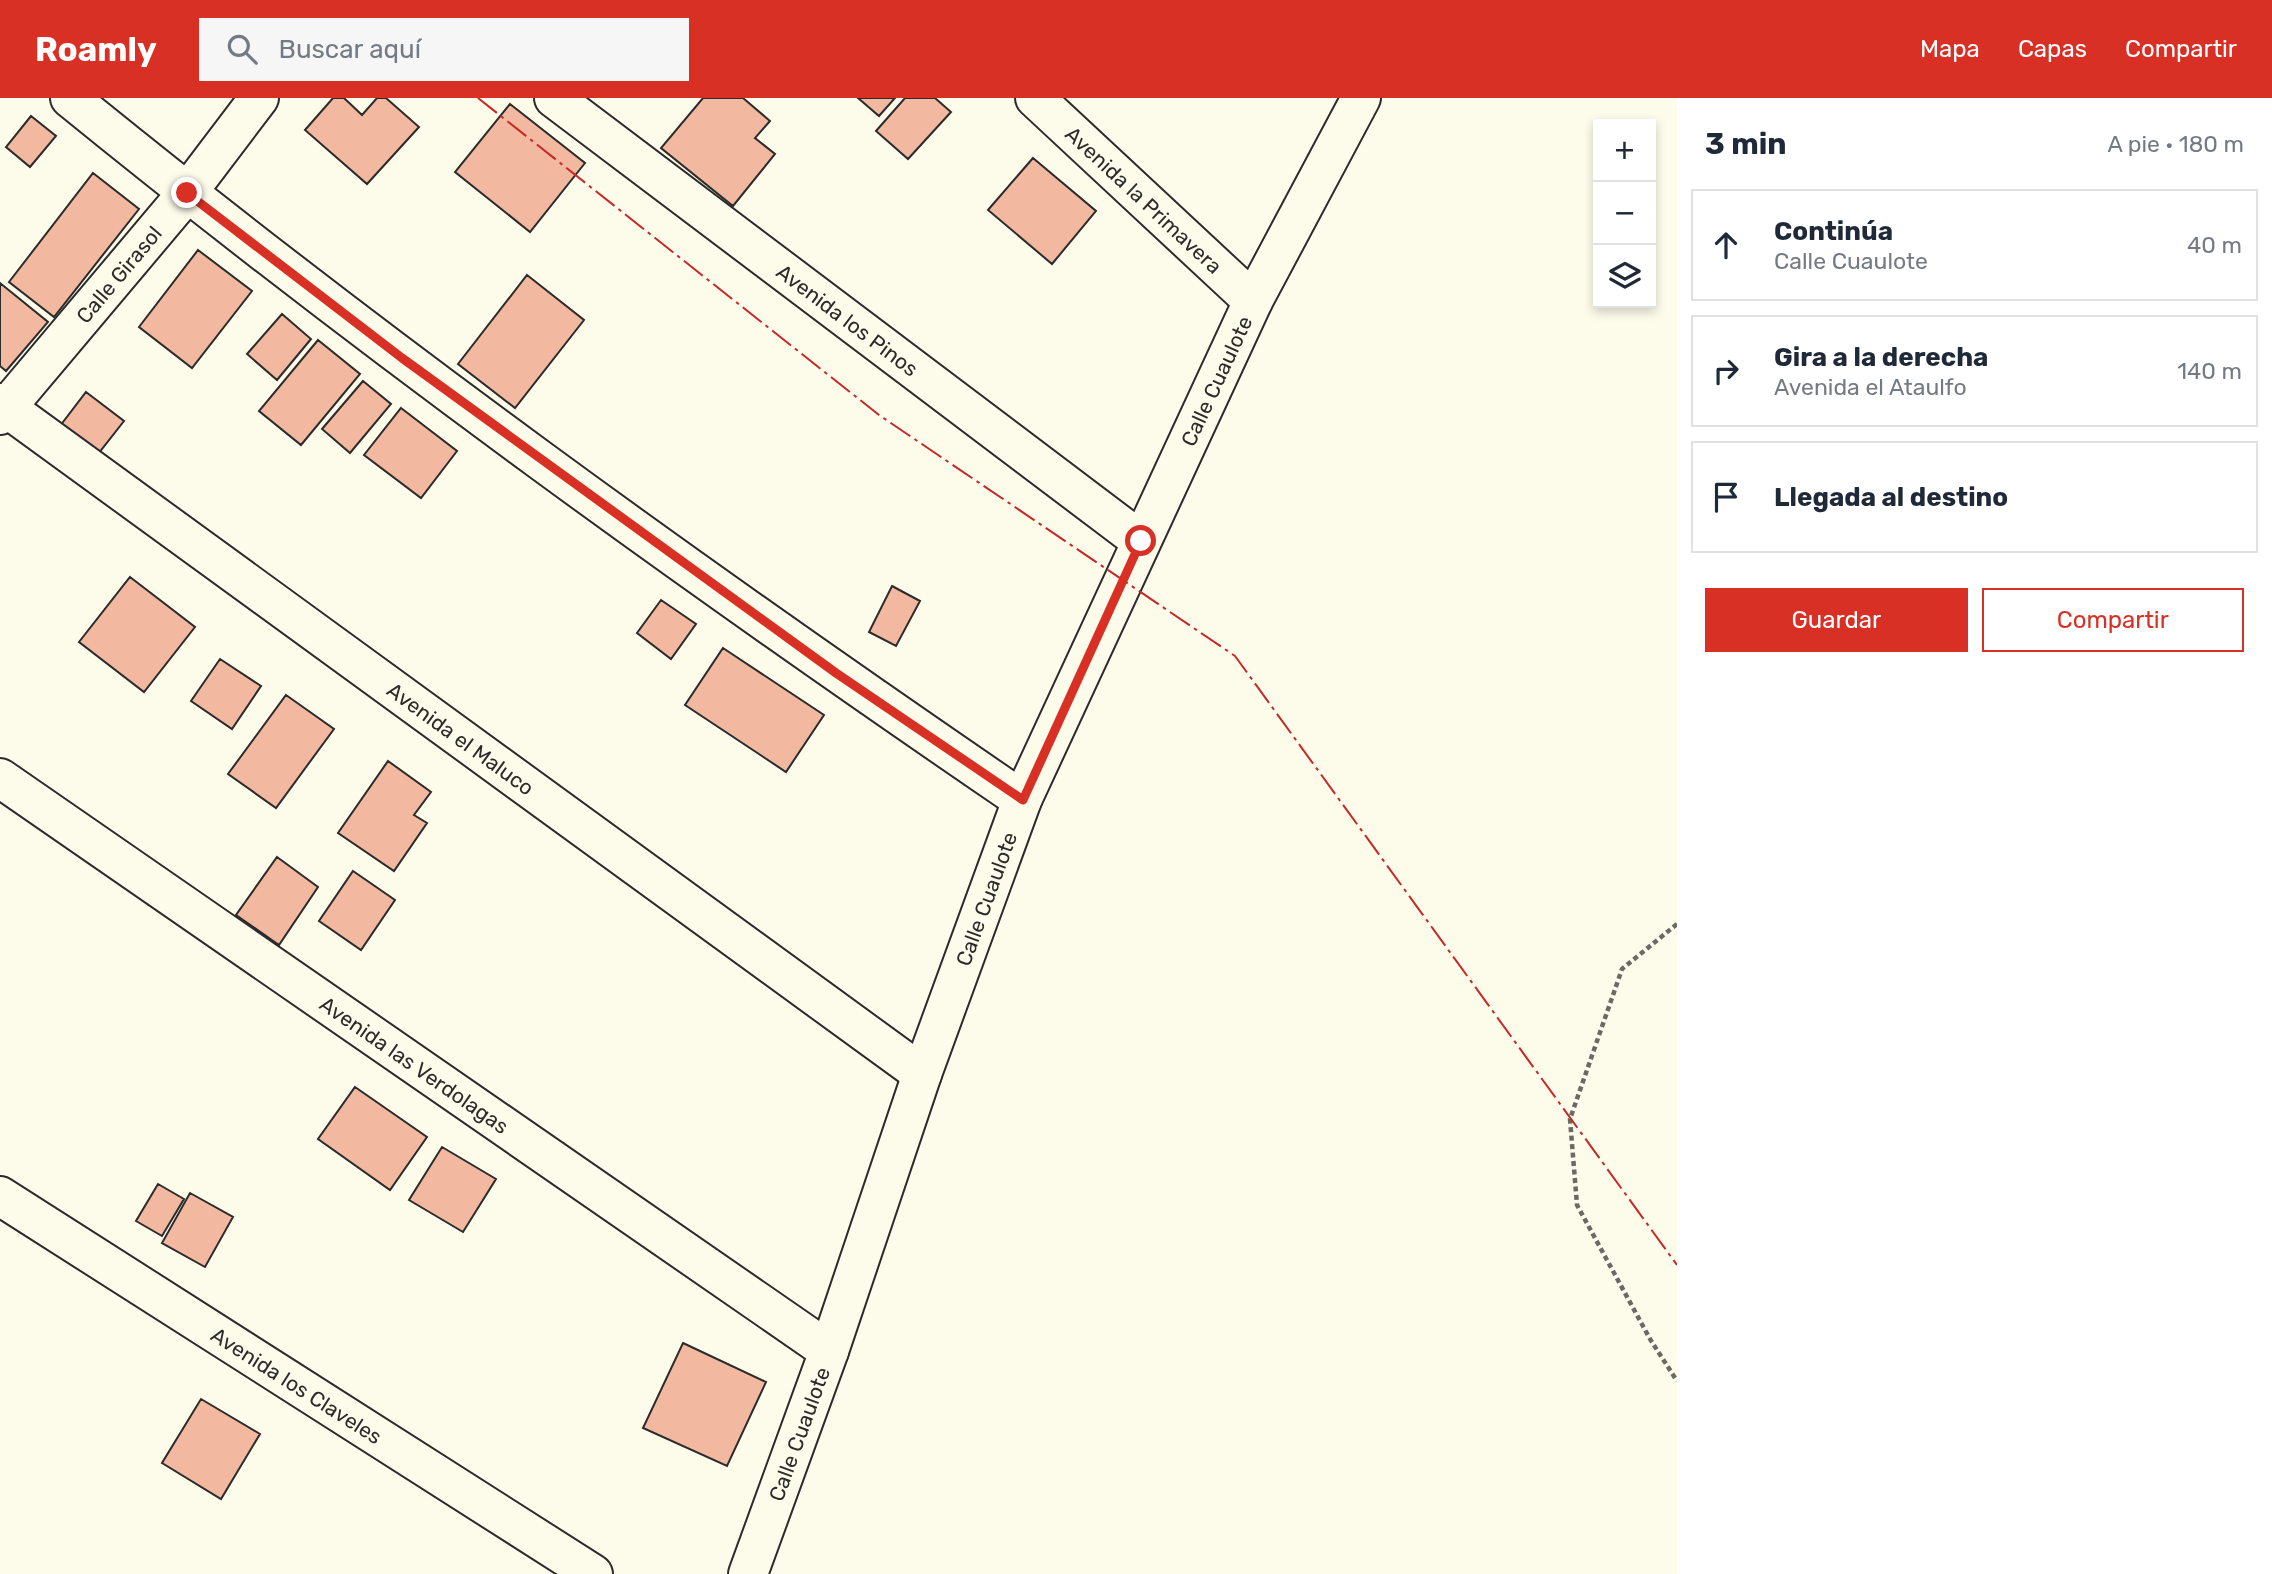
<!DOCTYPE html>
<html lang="es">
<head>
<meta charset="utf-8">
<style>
  body { margin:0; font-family:Rubik,sans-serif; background:#f6f6f7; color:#1f2937 }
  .controls { position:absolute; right:21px; top:21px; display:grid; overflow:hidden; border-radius:0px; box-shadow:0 4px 10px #0003 }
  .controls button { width:63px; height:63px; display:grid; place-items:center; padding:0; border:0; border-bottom:2px solid #e0e1e3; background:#fff; color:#1f2937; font:35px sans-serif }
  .stop { position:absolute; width:21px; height:21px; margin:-16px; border:5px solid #d93025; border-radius:50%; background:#fff }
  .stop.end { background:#d93025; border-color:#fff; box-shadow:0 2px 7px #0008 }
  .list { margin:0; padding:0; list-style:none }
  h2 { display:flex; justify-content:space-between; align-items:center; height:91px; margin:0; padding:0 28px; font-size:30px }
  h2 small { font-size:23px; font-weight:400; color:#747a83 }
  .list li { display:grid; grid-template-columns:46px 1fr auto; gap:21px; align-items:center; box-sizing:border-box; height:112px; margin:0 14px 14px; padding:0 14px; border:2px solid #e0e1e3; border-radius:0px }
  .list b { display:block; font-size:26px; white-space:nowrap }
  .list p { margin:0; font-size:23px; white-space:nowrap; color:#747a83 }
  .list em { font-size:23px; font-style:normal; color:#747a83 }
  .actions { display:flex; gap:14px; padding:21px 28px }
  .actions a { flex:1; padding:16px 0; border:2px solid #d93025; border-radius:0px; text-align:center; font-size:24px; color:#d93025 }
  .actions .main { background:#d93025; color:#fff }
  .icon { flex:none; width:38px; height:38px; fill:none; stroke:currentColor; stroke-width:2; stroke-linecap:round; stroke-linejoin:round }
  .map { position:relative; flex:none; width:1677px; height:1476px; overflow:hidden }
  header { display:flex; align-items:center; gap:42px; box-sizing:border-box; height:98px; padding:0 35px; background:#d93025; color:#fff }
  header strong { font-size:33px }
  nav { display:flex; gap:38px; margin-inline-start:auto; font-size:24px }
  .search { width:490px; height:63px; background:#f6f6f7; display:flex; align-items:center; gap:18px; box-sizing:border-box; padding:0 24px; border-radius:0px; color:#747a83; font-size:26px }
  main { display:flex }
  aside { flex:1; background:#fff }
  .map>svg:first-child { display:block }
  .building { fill:#f2b8a0; stroke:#2b2b2b; stroke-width:2 }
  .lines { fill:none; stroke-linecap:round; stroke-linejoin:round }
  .minor-casing { stroke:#2b2b2b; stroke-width:42 }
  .tertiary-casing { stroke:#2b2b2b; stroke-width:42 }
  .path { stroke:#6a6964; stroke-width:4.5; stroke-dasharray:5 3.5; stroke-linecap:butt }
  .minor { stroke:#fdfbea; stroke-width:38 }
  .tertiary { stroke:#fdfbea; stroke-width:38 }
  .power { stroke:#c62828; stroke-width:2; stroke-dasharray:24 5 3.5 5; stroke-linecap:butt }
  .route { stroke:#d93025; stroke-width:9 }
  .labels { text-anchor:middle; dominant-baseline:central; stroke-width:5; stroke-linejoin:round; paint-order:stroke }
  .street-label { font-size:21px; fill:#2b2b2b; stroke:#fdfbea }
</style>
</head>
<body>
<header>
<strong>Roamly</strong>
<div class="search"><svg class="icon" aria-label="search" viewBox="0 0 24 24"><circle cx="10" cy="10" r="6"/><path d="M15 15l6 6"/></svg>Buscar aquí</div>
<nav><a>Mapa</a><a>Capas</a><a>Compartir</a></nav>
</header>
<main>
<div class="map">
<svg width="1677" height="1476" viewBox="0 0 1677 1476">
  <rect width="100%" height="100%" fill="#fdfbea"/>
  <!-- building -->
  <path class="building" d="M333,0H344L362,17L377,0H386L419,29L367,86L305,32Z
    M703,0H743L770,23L755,40L775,56L733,108L661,50Z
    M858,0H895L879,18Z
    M905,0H935L951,14L908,61L876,33Z
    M510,6L585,65L530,134L455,74Z
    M31,18L56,38L30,69L6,49Z
    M1033,60L1096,113L1052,166L988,112Z
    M93,75L139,111L54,219L9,184Z
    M198,152L252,193L192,270L139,229Z
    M527,177L584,222L515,310L458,266Z
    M0,185L48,224L6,273L0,268Z
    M282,216L311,241L277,282L247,256Z
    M318,242L360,276L301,347L259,313Z
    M363,283L391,306L350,355L322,331Z
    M86,294L124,323L98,356L60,328Z
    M401,310L457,353L421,400L364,357Z
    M130,479L195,529L144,594L79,544Z
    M892,488L920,503L896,548L869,534Z
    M661,502L696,526L671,561L637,535Z
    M723,550L824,617L786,674L685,607Z
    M220,561L261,588L232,631L191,603Z
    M286,597L334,631L276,710L228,676Z
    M388,663L431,694L414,717L427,725L394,773L338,735Z
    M277,759L318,789L279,847L236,817Z
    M353,773L395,802L361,852L319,823Z
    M355,989L427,1039L390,1092L318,1041Z
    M442,1049L496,1081L463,1134L409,1102Z
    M158,1086L184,1101L162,1138L136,1123Z
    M190,1095L233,1119L205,1169L162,1145Z
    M683,1245L766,1284L727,1368L643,1330Z
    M201,1301L260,1336L221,1401L162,1365Z"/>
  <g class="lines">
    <!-- minor casing -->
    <g class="minor-casing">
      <g id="minor">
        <path d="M70,0C376,249 697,480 1022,702"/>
        <path id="s1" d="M554,0L1141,443"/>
        <path id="s2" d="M1035,0L1253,203"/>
        <path id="s3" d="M0,305L922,976"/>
        <path id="s4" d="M0,317L187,95L259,0"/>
        <path id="s5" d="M0,680L829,1253"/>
        <path id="s6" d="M0,1098L593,1476"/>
      </g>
    </g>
    <!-- tertiary casing -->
    <g class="tertiary-casing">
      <g id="tertiary">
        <path id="s7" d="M748,1476L829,1253L922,976L1022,702L1253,203L1361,0"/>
      </g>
    </g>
    <!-- path -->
    <path class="path" d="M1677,826L1622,871L1570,1021L1577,1107L1650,1241L1677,1283"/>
    <!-- minor -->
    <use href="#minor" class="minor"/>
    <!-- tertiary -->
    <use href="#tertiary" class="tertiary"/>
    <!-- power -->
    <path class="power" d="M478,0L879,317L1235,558L1677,1167"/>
  </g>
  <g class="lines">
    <!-- route -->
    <path class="route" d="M187,95L402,260L836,575L1023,702L1141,443"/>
  </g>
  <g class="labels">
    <!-- street labels -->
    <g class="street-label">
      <text stroke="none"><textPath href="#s2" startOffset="149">Avenida la Primavera</textPath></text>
      <text stroke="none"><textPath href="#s4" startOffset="184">Calle Girasol</textPath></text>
      <text stroke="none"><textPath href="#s1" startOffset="368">Avenida los Pinos</textPath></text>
      <text stroke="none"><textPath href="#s7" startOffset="1283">Calle Cuaulote</textPath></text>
      <text stroke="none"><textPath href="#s3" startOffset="570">Avenida el Maluco</textPath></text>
      <text stroke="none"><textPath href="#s7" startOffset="716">Calle Cuaulote</textPath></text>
      <text stroke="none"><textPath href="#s5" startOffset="504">Avenida las Verdolagas</textPath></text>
      <text stroke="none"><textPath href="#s6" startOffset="352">Avenida los Claveles</textPath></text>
      <text stroke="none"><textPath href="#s7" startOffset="149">Calle Cuaulote</textPath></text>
    </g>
  </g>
</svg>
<div class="controls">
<button>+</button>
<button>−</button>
<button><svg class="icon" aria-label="layers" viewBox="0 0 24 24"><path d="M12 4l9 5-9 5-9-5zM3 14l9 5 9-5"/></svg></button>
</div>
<div class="stop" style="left:1141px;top:443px"></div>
<div class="stop end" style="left:187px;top:95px"></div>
</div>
<aside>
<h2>3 min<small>A pie · 180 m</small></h2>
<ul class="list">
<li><svg class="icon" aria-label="ahead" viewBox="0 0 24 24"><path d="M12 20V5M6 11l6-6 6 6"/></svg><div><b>Continúa</b><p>Calle Cuaulote</p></div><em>40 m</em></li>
<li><svg class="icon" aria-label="right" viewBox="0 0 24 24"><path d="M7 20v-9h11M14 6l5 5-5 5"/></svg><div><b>Gira a la derecha</b><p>Avenida el Ataulfo</p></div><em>140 m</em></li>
<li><svg class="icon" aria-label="arrive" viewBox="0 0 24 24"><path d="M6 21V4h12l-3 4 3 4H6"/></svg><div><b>Llegada al destino</b></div></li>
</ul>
<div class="actions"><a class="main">Guardar</a><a>Compartir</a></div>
</aside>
</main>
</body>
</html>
